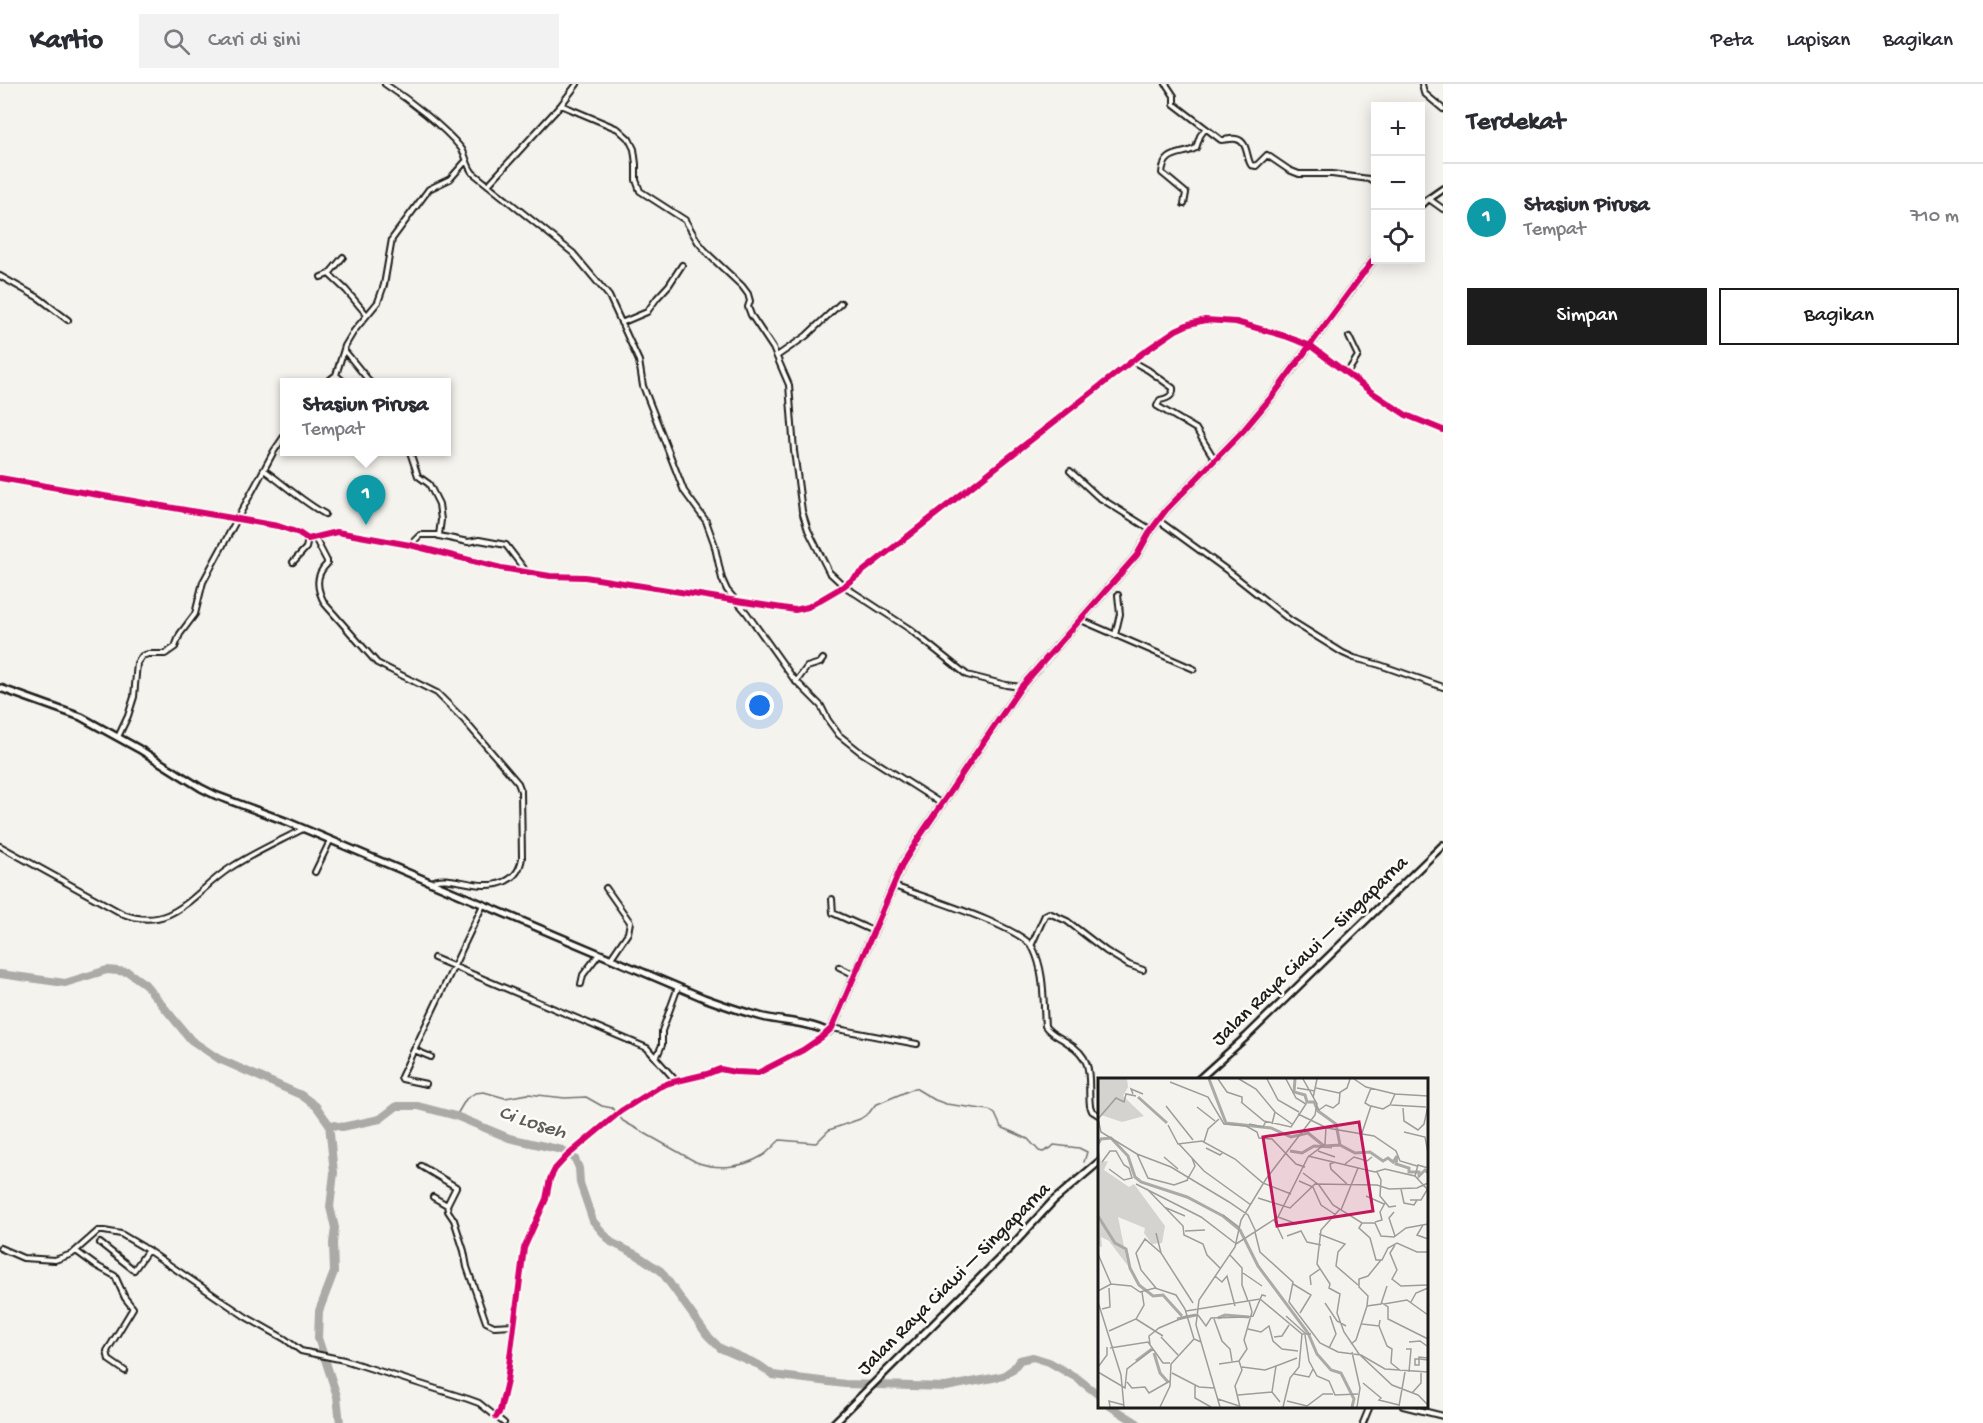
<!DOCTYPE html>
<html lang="id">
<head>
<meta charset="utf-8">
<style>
  body { margin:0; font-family:"Gochi Hand",sans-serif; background:#f2f2f3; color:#2b2b33 }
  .controls { position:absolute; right:18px; top:18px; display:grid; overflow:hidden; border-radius:0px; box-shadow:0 3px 15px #0003 }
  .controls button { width:54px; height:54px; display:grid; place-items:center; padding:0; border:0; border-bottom:2px solid #e1e1e2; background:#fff; color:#2b2b33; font:30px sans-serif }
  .you { position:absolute; left:760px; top:622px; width:21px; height:21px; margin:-15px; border:4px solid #fff; border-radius:50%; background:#1a73e8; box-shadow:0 0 0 9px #1a73e833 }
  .badge { display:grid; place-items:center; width:39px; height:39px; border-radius:50%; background:#1c1c1c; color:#fff; font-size:20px; font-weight:700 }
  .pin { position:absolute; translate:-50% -50px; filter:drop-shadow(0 2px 3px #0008) }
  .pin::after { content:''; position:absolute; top:32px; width:21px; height:18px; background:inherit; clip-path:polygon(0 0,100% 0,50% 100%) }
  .popup { position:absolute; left:280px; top:294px; width:171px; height:78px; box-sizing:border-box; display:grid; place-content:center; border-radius:0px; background:#fff; filter:drop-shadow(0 2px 4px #0005); font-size:20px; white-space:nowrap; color:#7c7c81 }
  .popup b { font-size:22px; color:#2b2b33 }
  .popup::after { content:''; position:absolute; left:50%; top:100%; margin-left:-12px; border:12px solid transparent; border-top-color:#fff }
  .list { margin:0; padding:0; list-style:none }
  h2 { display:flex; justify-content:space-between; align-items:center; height:78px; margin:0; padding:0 24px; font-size:26px }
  h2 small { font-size:20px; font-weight:400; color:#7c7c81 }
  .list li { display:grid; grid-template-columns:39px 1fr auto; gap:18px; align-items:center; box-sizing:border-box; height:108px; padding:0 24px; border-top:2px solid #e1e1e2 }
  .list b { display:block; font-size:22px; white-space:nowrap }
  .list p { margin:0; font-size:20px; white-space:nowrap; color:#7c7c81 }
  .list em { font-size:20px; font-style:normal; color:#7c7c81 }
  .actions { display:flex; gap:12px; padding:18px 24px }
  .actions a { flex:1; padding:14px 0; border:2px solid #1c1c1c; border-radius:0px; text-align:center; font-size:21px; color:#1c1c1c }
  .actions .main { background:#1c1c1c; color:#fff }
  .icon { flex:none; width:33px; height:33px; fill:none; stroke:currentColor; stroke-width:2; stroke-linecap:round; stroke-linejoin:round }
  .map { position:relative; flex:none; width:1443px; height:1339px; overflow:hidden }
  header { display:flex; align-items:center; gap:36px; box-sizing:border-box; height:84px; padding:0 30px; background:#fff; border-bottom:2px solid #e1e1e2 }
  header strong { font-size:28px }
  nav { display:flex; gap:33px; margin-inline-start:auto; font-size:21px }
  .search { width:420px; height:54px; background:#f2f2f3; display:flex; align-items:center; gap:15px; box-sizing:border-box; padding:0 21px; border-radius:0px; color:#7c7c81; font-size:22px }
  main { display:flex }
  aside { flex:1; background:#fff }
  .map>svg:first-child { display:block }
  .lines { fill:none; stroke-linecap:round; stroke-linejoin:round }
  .stream { stroke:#72716f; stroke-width:1.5 }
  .river { stroke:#abaaa6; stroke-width:8 }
  .street-casing { stroke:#1c1c1c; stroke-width:8 }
  .secondary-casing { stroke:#1c1c1c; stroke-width:10 }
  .street { stroke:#fdfcf7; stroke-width:4 }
  .secondary { stroke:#fdfcf7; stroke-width:5 }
  .cycleway-casing { stroke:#fdfcf7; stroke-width:10 }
  .cycleway { stroke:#d6006c; stroke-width:6 }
  .labels { text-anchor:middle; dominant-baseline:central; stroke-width:5; stroke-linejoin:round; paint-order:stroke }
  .street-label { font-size:20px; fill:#1c1c1c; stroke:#fdfcf7 }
  .water-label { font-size:21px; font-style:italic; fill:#5c5c5a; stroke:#fdfcf7 }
  .inset-river { fill:none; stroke:#abaaa6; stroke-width:3 }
  .inset-road { fill:none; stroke:#9e9d9a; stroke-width:1.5 }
  .view { fill:#c2185b; fill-opacity:0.15; stroke:#c2185b; stroke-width:3 }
  .inset-edge { fill:none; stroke:#1c1c1c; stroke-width:3 }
</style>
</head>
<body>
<header>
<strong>Kartio</strong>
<div class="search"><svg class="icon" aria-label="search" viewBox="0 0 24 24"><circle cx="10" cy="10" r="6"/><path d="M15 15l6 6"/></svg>Cari di sini</div>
<nav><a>Peta</a><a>Lapisan</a><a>Bagikan</a></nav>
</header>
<main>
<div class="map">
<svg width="1443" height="1339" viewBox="0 0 1443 1339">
  <rect width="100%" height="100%" fill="#f4f3ee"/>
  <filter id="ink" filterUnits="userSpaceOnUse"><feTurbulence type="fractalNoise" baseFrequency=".0167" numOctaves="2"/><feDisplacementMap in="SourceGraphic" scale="12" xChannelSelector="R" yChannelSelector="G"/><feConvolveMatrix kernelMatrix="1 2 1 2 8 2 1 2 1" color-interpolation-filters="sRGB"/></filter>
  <g filter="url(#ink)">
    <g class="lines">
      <!-- stream -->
      <path class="stream" d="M456,1032L466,1015L475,1009L484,1008L505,1014L528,1010L565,1014L586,1013L602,1022L612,1024L623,1037L696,1078C717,1086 742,1084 762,1072C769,1068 774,1061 780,1056L816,1059L829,1046L860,1035L869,1029L875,1021L915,1004L935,1016L946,1020L989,1026L995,1030L1001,1043L1028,1055L1039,1067L1043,1068L1051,1064L1054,1061L1079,1064L1087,1068L1084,1078"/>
      <!-- river -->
      <path class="river" d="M0,890L65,899L107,886L128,888L145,900L191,956L219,975L301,1011L316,1022L329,1040L342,1043L380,1035L397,1022H418L456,1032L509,1054L562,1066L575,1075L579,1084L580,1099L593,1137L611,1158L637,1171L661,1187L707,1251L720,1264L759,1281L773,1291L845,1300L946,1303L1003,1292L1013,1285L1020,1276L1033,1273L1049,1278L1077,1294L1100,1312
        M329,1040L334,1089L330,1123L335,1144L333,1159L334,1188L319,1227L318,1254L337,1312L340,1339
        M1110,1322L1137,1339"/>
      <!-- street casing -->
      <g class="street-casing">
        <path id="street" d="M385,0C409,16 443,42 461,64C467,72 466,81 473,89L573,169L609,212L639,277L643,302L684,407L706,437L714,459L722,495L727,506L746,528L793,594L821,622L828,636L839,651L859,667L942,720
          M1166,0L1174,12V20L1221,56C1226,56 1231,54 1236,55C1248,57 1246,73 1251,81L1256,82L1267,71L1289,86L1299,90H1332L1369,95L1376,99
          M1422,0L1424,9L1443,25
          M561,21L618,45L629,55L634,65L636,80V96L640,107L685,136L698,158L710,172L742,202L748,210L750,217L748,223L751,231L773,264L789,301L794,367L802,427L808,446L829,488L844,502L908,544L967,591L1006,601L1021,603
          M488,101L561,21L577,0
          M1429,115L1443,125
          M1184,120L1186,109L1162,89C1164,66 1182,72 1196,64L1200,52L1205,45
          M329,190L346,206L367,231
          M0,192L39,214L68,236
          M321,193L329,190L343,173
          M621,239L647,228L657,214L669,201L682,181
          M344,266L370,298
          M777,272L806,252L841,219
          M1132,277L1148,286L1173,304C1174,312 1166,315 1160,316L1157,322L1196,345L1215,376
          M1347,289L1358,272L1349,253
          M336,291L344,298
          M327,298L336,291L345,262L354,247L378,218L384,201L392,155L429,105L450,95L465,78
          M264,386C285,401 303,418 325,430
          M1070,387L1097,412L1151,446
          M0,394L278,442L299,449L308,455L337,448L410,461L501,484L550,492L585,493L795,526L808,523L844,502L1141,270L1176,246L1189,240L1205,236L1236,238L1285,252L1311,262L1370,307L1406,331L1443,346
          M1158,436L1232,490L1290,536L1343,569L1354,574L1380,581L1443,603
          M439,452L468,458L479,456L506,461L525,486
          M315,454L327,477V480C314,492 317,506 325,520L377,579L437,609L463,635L518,699L521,707L522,774C520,785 516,792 506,797C479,810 448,787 430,799
          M410,461L420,451H439L441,436L439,420L429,400L418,392L410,368
          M293,478L306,464L308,455
          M1081,536L1194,585
          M1115,551L1120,530L1118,511
          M796,598L807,583L820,579L823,575
          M118,653L128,632L134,613L137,579L142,572L148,570H165L175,563L180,550L195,530L203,498L274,367L285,351
          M0,762L123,830C173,849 193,808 230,784C253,769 278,758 303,745
          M315,788L330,757
          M894,802C920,812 1022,843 1033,864C1045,888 1043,916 1045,942C1050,950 1060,953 1068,959C1096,976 1087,995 1090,1022L1092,1027L1100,1032
          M606,804L630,838L628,849L611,874
          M832,815L833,829L873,847
          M1031,862L1045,831L1049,829L1067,837L1106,867L1129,881L1143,886
          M434,874L647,964L676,997
          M839,883L855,891
          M581,900L583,891L599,870
          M832,944L917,960
          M414,966L431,973
          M655,972L658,970L662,961V947L678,903
          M426,1000L402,995L401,993L483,821
          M421,1082L456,1103L447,1121
          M433,1113L447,1121L448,1127L454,1136L464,1167L467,1183L486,1238L494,1242L513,1241
          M100,1159L134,1186L148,1166
          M0,1164L23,1174L55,1176L72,1170L98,1147H104L121,1150L143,1163L246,1233L285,1255L301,1267L344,1276L468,1315L479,1319L504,1339
          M76,1167L95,1181L115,1192L125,1214L133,1224L107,1267L109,1276L125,1287
          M1403,1322L1443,1332
          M496,1333L500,1327L507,1297L524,1164L546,1115L550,1095L555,1085L567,1072L621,1027L659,1003L669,999L707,990L720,985L735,988L758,989L803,966L828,948
          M1363,1339L1370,1322"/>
      </g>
      <!-- secondary casing -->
      <g class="secondary-casing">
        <path id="secondary" d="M1420,121L1443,105
          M0,604L81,633L139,665L201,704L215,711L288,738L704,914C723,921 743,928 763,933C784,938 809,938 828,948L832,944L903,779L922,749L1021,603L1137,471L1151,446L1166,426L1243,347L1274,310L1376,172
          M1198,996L1247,952L1443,761
          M834,1339L1009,1165L1053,1117L1100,1077"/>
      </g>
      <!-- street -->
      <use href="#street" class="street"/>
      <!-- secondary -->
      <use href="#secondary" class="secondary"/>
      <!-- cycleway casing -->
      <g class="cycleway-casing">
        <path id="cycleway" d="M0,394L278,442L299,449L308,455L337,448L410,461L501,484L550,492L585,493L795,526L808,523L844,502L1141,270L1176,246L1189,240L1205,236L1236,238L1285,252L1311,262L1370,307L1406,331L1443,346
          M496,1333L500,1327L507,1297L524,1164L546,1115L550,1095L555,1085L567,1072L621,1027L659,1003L669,999L707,990L720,985L735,988L758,989L803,966L822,953L832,944L903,779L922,749L1021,603L1137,471L1151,446L1166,426L1243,347L1274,310L1376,172"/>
      </g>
      <!-- cycleway -->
      <use href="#cycleway" class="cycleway"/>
    </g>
  </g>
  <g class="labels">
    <!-- street labels -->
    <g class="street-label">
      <text transform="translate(1311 868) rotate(-44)">Jalan Raya Ciawi — Singaparna</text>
      <text transform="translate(955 1196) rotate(-45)">Jalan Raya Ciawi — Singaparna</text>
    </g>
    <!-- water labels -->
    <g class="water-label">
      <text transform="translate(532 1040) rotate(18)">Ci Loseh</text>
    </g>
  </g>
  <!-- overview -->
  <g transform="translate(1098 994)">
    <rect width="330" height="330" fill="#f4f3ee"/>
    <path d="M0,1H29L30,9L25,18L46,38L24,44L0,36ZM0,67L3,84L10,83L6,92L31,109L36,106L67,148L64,165L54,166L46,155L47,150L20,139L30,188L11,163L3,159L4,169L0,168Z" fill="#d4d3cf"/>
    <path class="inset-river" d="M111,1L128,45L173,50L193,59L210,55L226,68L242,67L257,75L272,74L285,83L290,80L295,84L299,78L298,86L311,90V94H321V98L327,92L330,95M197,1L196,14L207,17L209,24H216L220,33L238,46L242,67M40,19L69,45M0,66L3,61L13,60L30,78L37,99L43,104L89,119L125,138L142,152L160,188L210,255L219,276L233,292L243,295L256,321L254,329M192,73L204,75L216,68L234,69M0,138L17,165L28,171L32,190L41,207L55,218L65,217L84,238M120,240L127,237L151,239M79,241L98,237M56,275L62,295L70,304M38,283L54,271"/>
    <path class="inset-road" d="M120,1L129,14L144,19V25M141,1L158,11L177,34L174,46M169,1L180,22L201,34M256,1L268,9L297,16L330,18M72,4L110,19L126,46L148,48L159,54L161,60L174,61L198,86L207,89M199,10L217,13M218,10L241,15L249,10L252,1M35,16L33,11L45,16M215,20L219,1M143,24L166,43L193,49L208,26L198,20L188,1M293,27L328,29M68,28L95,62M219,28L221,32L228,27L235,30L241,25L242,15M272,28L267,25L273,10M99,29L117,43M305,30L306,43L320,52L326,46L330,28M177,34L194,46M200,36L229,50L276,58L298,73L302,83L319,88M0,41L3,54L39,76L73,89L131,124L150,137L158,154M0,41L18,20L26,24L28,16L38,18M151,46L165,49L168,43M70,47L80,66L104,63L137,81L165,105L193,116M306,54L327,59L330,75M264,55L273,28L285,31L292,27L297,16M106,64L110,51L121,41M81,66L106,93L153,127M108,70L122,77L125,74M220,73L237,79M39,76L50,100L76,107L90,102M210,78L277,94L287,91L317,98L320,87L330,90M66,79L80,91M4,84L12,73H18L26,87L31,90L34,100L26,102L11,91M237,84L232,86L233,91L249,106M247,86L256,79L269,83L274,79M279,94L283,102L282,118L291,129L298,128M205,95L221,107L235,127L264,145H277L283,158L296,159L308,150L330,146M317,98L330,112M89,102L97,88L94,80M201,103L215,109L223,127L238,137M38,106L103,139L137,165M49,111L85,148L86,157L105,166L109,177L122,190M303,111L306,125L316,127L319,122M268,118L286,126M160,120L192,130L217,106L279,107L291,111L319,110L330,105M312,122H323L329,112M66,129L87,138M242,131L223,152L219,186L232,206L231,210L242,216L239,235L246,254L261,276L294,307L320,317L330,327M243,132L260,90M296,134L291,140L297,158M125,137L141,149M180,139L199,146M176,142L185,161M277,144L284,142L282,134L287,125M264,145L261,150L272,160L278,182H284L290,170L299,165L319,174H330M325,147L319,157L330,161M87,153L107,152M157,154L162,174L195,204L191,224L222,265L240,274L263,277L287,291L330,294M58,155L63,175L95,225M221,156L247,166L240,174L238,188L260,207M189,158L203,153L209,164L223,167M138,166L180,139L210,79L227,66L228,49M297,167L292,175L299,192L294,201L303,208L330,207M0,176L13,206M132,177L144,190V207L150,223M145,195L164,208M117,198L124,204L129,198L137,228M195,206L213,217L202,235M213,207L212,198L222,191M58,210L43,192L38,175L47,161L63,175M0,213L13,206L33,208L42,214L57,210L78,217L87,231L96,261M0,224L23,297L26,329M313,224L318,215L330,210M227,225L239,243L248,248M284,225L290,229V241L330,261M286,226L309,222L330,237M269,228L270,218L261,209V201L270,198L283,182M4,231L12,229L11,210M88,233L162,221L204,256H213M89,238L100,237L108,248L113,240L151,239M188,238L208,256M151,239L155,238L164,217L168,218M38,241L65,258M116,241L124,263L132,271L134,283M264,246L281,248L282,242M281,248L289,268L294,271L293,285L303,293M150,251L163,254L171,248L175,263L184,271L200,273M11,253L38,241L46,227L44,214M207,257L211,283L219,298L231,303L237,317L260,316M63,259L80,277M176,259L184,258L191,247M311,264L322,263L329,268M253,266L258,262L269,228L283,226L289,208M52,267L51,258L61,250L89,238M12,270L50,264L65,285H72M231,270L238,256L232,238M308,271H313L311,294M254,274L262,310L259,329M330,280L321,279V287H317V281H322L330,282M141,283L149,271L146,262L154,234L151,223M121,286L141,283L144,292L137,308L142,329M0,289L9,277V269M144,289L167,292L178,288M0,294L27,310L29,291L55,271M74,295L101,309L116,310M196,296L211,299L215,291M29,304L34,310L47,309L51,315L72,303M265,305L283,320L281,322L301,327M97,307V320L113,329M314,315L323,305V295M140,317L174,314M120,321L141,328M189,323L209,328L225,316H235M182,324L174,314L178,288L199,280M301,328L307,294M12,329L11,323L26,327M62,329L72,308L73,286L96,261L103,264M122,329L98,247L101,222L137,169L143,142L168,101L217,37L219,26L205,1M185,329L192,300L201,289L204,256"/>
    <path class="view" d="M261,44L275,133L179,148L165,59Z"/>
    <rect width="330" height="330" class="inset-edge"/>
  </g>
</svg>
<div class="controls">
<button>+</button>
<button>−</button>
<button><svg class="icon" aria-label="locate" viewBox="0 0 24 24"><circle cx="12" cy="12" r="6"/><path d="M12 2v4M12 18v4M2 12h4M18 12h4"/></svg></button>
</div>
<div class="you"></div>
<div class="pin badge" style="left:366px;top:441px;background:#0f9aa8">1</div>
<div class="popup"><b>Stasiun Pirusa</b>Tempat</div>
</div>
<aside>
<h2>Terdekat<small></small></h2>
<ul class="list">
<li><span class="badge" style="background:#0f9aa8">1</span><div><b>Stasiun Pirusa</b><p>Tempat</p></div><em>710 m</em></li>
</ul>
<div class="actions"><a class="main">Simpan</a><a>Bagikan</a></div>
</aside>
</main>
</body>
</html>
